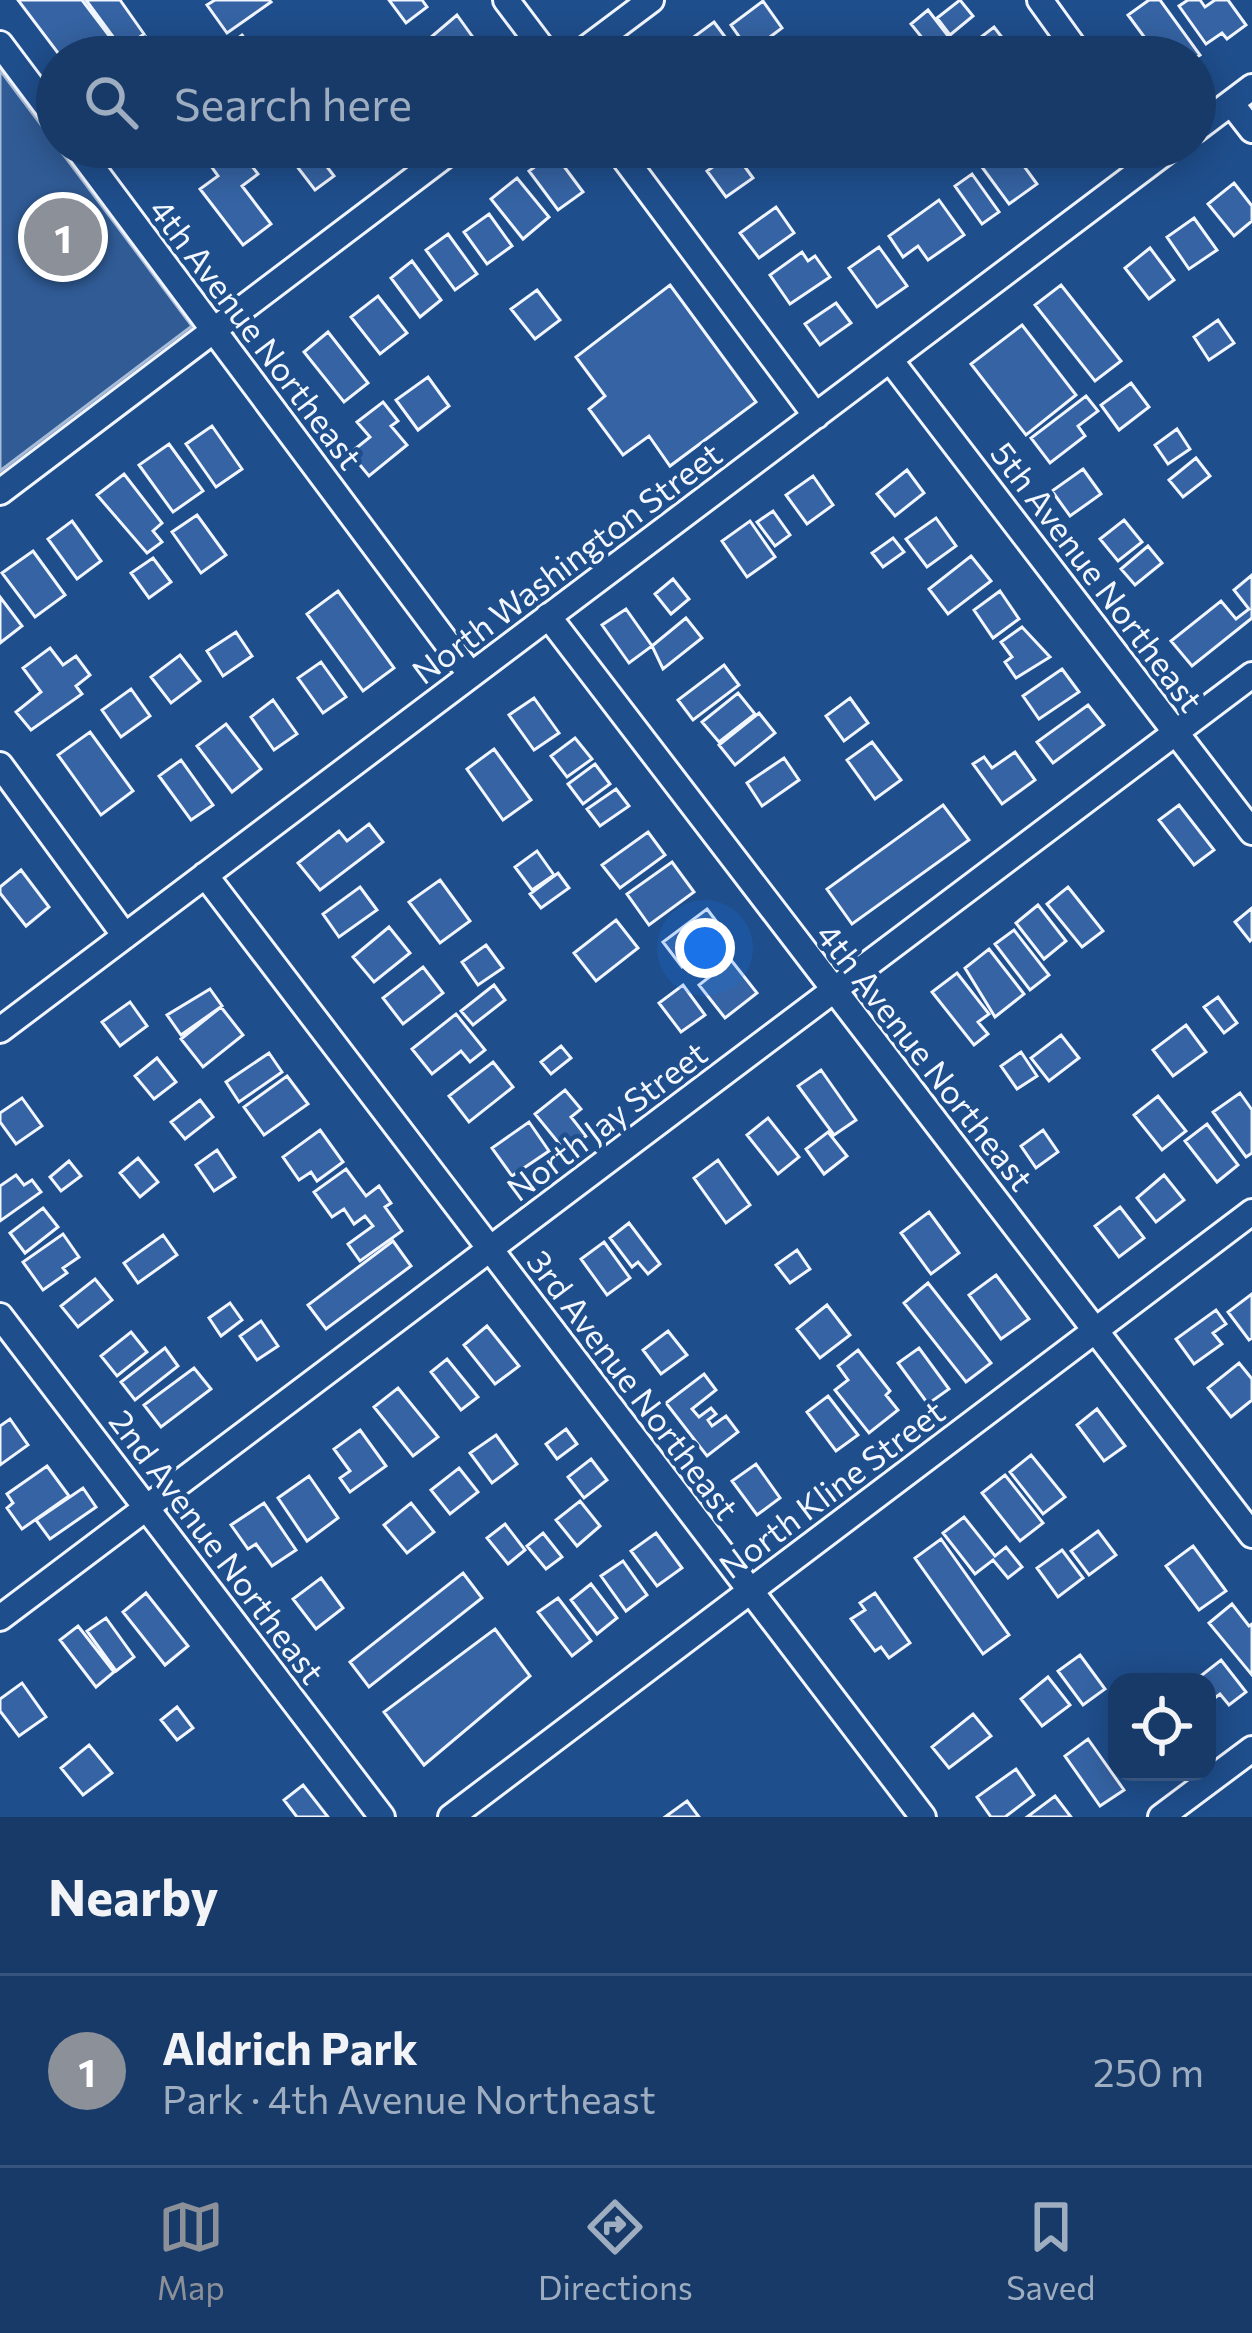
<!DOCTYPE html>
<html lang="en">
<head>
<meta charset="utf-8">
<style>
  body { margin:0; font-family:Commissioner,sans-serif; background:#244571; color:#f1f3f6 }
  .controls { position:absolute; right:36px; bottom:36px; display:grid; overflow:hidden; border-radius:24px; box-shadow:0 6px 30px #0003 }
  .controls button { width:108px; height:108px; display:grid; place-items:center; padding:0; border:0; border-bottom:3px solid #36547d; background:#173a69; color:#f1f3f6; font:60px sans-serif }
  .you { position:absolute; left:705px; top:948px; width:42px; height:42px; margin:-30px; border:9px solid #fff; border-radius:50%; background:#1a73e8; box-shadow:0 0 0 18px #1a73e833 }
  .badge { display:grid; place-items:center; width:78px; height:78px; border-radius:50%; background:#8c9099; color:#fff; font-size:39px; font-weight:700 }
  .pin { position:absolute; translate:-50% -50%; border:6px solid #fff; box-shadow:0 3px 12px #0006 }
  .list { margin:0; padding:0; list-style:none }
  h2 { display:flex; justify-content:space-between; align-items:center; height:156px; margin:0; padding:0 48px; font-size:51px }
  h2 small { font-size:39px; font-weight:400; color:#9eadc0 }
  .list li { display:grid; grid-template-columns:78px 1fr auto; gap:36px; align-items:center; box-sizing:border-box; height:192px; padding:0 48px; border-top:3px solid #36547d }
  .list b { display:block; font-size:45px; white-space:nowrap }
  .list p { margin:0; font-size:39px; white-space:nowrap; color:#9eadc0 }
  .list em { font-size:39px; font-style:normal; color:#9eadc0 }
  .icon { flex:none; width:66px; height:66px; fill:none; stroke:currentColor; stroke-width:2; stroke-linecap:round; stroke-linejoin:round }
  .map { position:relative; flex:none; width:1252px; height:1817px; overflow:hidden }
  .search { position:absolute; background:#173a69; box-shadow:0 6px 30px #0003; left:36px; right:36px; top:36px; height:132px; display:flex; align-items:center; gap:30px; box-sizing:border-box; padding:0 42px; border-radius:66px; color:#9eadc0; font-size:45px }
  .sheet { height:348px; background:#173a69 }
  nav { display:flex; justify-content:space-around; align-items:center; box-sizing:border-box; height:168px; border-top:3px solid #36547d; background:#173a69; font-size:33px; color:#9eadc0 }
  nav a { display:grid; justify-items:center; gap:6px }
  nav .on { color:#8c9099 }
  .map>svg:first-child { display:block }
  .green { fill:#305b95; stroke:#a8bbd7; stroke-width:3 }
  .building { fill:#3563a3; stroke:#f2f6ff; stroke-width:3 }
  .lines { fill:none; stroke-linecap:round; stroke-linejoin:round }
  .street-casing { stroke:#f2f6ff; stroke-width:30 }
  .street { stroke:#1f4e8c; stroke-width:24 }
  .labels { text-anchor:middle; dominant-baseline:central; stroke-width:9; stroke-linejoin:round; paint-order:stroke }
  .street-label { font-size:33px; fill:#f2f6ff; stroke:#1f4e8c }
</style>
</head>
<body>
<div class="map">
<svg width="1252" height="1817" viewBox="0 0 1252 1817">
  <rect width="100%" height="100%" fill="#1f4e8c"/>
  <!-- green -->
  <path class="green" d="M0,70L192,326L0,471Z"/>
  <!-- building -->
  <path class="building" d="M18,0H82L120,50L111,57H61Z
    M86,0H120L144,34L122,49Z
    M215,0H269L271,2L227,33L207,5Z
    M389,0H422L427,7L406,23Z
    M960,0L973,16L950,35L937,18Z
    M1149,0H1160L1200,55L1195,58L1159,57L1128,15Z
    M1188,0H1200L1205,7L1215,0H1228L1246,25L1227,39L1222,33L1206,44L1179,6Z
    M763,1L782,28L750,52L731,25Z
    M928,10L952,41L935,54L911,24Z
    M457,15L482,50L472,57H444L430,38Z
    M714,22L740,57H705L691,39Z
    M994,27L1007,44L990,57H955Z
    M242,35L258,57H225L220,51Z
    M146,37L162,57H120Z
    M412,44L422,57H386L397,49L400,53Z
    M237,147L258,174L242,186L271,224L243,245L200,189L218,176L211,166Z
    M301,147H312L334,176L315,190L289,156Z
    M1001,147H1010L1037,184L1009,204L979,163Z
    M734,152L753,178L726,197L707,171Z
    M554,153L583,192L558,210L529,171Z
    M972,174L999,212L982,224L955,186Z
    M517,178L549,217L523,239L491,199Z
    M1234,183L1252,206V221L1234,236L1208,204Z
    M939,200L964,235L928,260L918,246L903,257L889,236Z
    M776,207L794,233L759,258L740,233Z
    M489,214L512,246L487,264L464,232Z
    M1194,218L1217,250L1189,269L1167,237Z
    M448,234L477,274L455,290L426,250Z
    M879,247L907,286L877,307L849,268Z
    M1150,248L1174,280L1149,299L1125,268Z
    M802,252L808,261L815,256L830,277L790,304L770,275Z
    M412,261L441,300L420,317L391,278Z
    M670,285L756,402L670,466L649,436L623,455L589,409L605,396L576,357Z
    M1061,285L1121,361L1095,381L1035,305Z
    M537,290L560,320L535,339L511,309Z
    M378,296L407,333L380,354L351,317Z
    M836,303L851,323L820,345L805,324Z
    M1218,320L1234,343L1209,360L1194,337Z
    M1022,325L1076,395L1026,435L971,364Z
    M328,332L368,383L344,402L304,352Z
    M428,377L449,406L418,430L396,400Z
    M1131,383L1149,407L1119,430L1101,405Z
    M1086,396L1098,411L1078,426L1085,436L1050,463L1031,438Z
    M383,402L398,421L391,426L407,445L369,476L350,453L370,437L357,422Z
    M212,426L242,469L216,487L186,444Z
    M1177,429L1190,449L1168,464L1155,445Z
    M169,444L203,491L173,512L139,465Z
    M1196,458L1210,476L1183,497L1169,480Z
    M1083,469L1101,494L1070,516L1052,491Z
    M907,470L924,493L895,516L877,494Z
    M124,474L162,523L153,531L162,542L147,553L97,495Z
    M813,476L833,505L807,524L786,495Z
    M773,511L790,535L775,546L757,522Z
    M197,515L226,555L201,573L172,532Z
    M936,518L956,546L927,567L906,539Z
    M1124,520L1142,542L1118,561L1100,539Z
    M72,521L101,561L77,579L48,539Z
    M750,521L775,557L747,577L722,541Z
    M893,538L904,552L883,567L872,553Z
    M1148,546L1162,563L1135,585L1121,569Z
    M33,551L65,595L35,617L2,573Z
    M971,556L991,581L948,614L929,589Z
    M153,558L171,582L149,598L131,573Z
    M1252,575V618L1192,666L1171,641L1221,601L1236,619L1249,609L1234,590Z
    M673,579L689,599L671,614L655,594Z
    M338,591L394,668L363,691L307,614Z
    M1000,591L1019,619L993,638L974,610Z
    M0,597L22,626L0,643Z
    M626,609L652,646L629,663L602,625Z
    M686,618L702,638L663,669L652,646Z
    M1022,627L1050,657L1016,678L1005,662L1012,657L1001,642Z
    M236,632L252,656L223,676L207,651Z
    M50,648L63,665L76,656L90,675L76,686L82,694L31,730L16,712L41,692L23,668Z
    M180,655L200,681L171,703L151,677Z
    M321,662L346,697L323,713L298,678Z
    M724,665L739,685L693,720L678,700Z
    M1062,669L1079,692L1039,719L1023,696Z
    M131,689L150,716L121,737L102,710Z
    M738,693L755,714L719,742L702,722Z
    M534,698L559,733L534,750L509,715Z
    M850,698L868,723L844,741L826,716Z
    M273,700L297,734L274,750L251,717Z
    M1088,705L1104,725L1053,763L1037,742Z
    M759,713L775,733L735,765L719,745Z
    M226,724L261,769L232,792L197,746Z
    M90,732L133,791L101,815L58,755Z
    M575,738L592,759L567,777L551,756Z
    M872,742L901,780L875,799L847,760Z
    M494,749L531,800L503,820L467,769Z
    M1015,752L1035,780L1002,804L973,764L984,757L992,768Z
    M784,758L799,780L762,806L747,783Z
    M181,760L213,805L191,820L159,776Z
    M595,764L610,784L583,804L568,784Z
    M616,789L629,806L600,826L587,809Z
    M943,805L969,840L852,924L827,889Z
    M1179,805L1214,850L1194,865L1159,820Z
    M369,824L383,842L320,890L298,863L339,831L347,841Z
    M648,832L665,855L620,888L602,865Z
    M537,851L554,875L532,890L515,867Z
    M672,862L694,892L649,925L627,894Z
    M21,870L49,907L26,926L0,893V887Z
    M558,873L569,888L541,908L530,894Z
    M440,880L470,921L440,943L409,902Z
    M360,887L377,910L339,937L323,914Z
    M1068,887L1103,931L1082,947L1047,904Z
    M1038,905L1066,941L1044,959L1016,923Z
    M1252,908V939L1250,941L1235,922Z
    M707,909L726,934L682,967L663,942Z
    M616,920L638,948L596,981L574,953Z
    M389,927L410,953L374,982L353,957Z
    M1014,930L1049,975L1030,990L995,944Z
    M486,945L503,968L478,985L462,962Z
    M989,949L1024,994L995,1017L965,968Z
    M731,960L757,993L725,1018L699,985Z
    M423,967L443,993L403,1024L383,998Z
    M957,973L989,1014L978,1022L988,1034L974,1045L932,992Z
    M494,985L505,1000L473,1025L461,1011Z
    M683,985L705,1015L681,1032L659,1003Z
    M210,989L222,1006L181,1035L167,1015Z
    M1218,997L1237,1023L1224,1033L1204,1007Z
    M130,1002L147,1026L120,1046L102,1022Z
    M221,1007L243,1035L203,1067L181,1039Z
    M456,1014L485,1050L470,1062L461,1051L432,1074L412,1049Z
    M1186,1025L1206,1052L1173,1076L1153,1050Z
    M1061,1035L1079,1058L1049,1081L1031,1058Z
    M561,1046L571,1058L551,1074L541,1062Z
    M1021,1052L1037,1076L1017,1089L1001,1066Z
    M269,1053L282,1072L239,1102L226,1082Z
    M157,1058L176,1082L154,1099L135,1076Z
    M493,1062L513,1087L469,1122L449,1096Z
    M821,1070L856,1120L834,1135L798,1086Z
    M287,1076L308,1104L264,1135L244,1107Z
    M565,1090L581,1109L571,1117L586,1136L566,1152L535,1114Z
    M1240,1093L1252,1110V1153L1246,1157L1213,1112Z
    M1158,1096L1186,1131L1162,1150L1134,1115Z
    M22,1098L42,1126L16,1144L0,1122V1113Z
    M200,1100L213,1117L185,1139L171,1122Z
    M768,1118L799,1157L778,1174L747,1135Z
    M529,1122L549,1151L512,1176L492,1148Z
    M1207,1124L1238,1165L1217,1182L1185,1141Z
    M320,1130L343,1162L317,1181L311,1172L299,1180L283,1157Z
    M1043,1130L1058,1152L1036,1168L1021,1146Z
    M828,1132L847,1156L824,1174L806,1149Z
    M217,1150L235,1177L214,1191L196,1165Z
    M138,1158L158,1182L140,1197L120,1173Z
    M718,1160L750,1205L726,1223L694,1178Z
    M69,1161L81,1176L61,1191L50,1177Z
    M346,1169L366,1196L379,1186L391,1203L385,1207L402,1231L360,1261L348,1244L373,1226L365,1216L354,1224L344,1209L332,1217L314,1192Z
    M16,1175L24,1185L32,1180L41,1192L0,1221V1186Z
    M1164,1175L1184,1200L1156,1222L1137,1198Z
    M1120,1207L1144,1238L1119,1257L1095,1226Z
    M43,1208L58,1227L25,1253L10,1233Z
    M929,1212L959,1253L931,1274L901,1233Z
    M629,1223L660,1264L648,1274L638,1262L632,1267L610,1238Z
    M63,1234L79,1257L63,1268L67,1273L43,1290L23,1262Z
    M163,1235L177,1255L138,1283L124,1263Z
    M393,1241L411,1266L326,1329L308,1305Z
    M604,1242L630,1278L607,1295L581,1259Z
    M797,1250L810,1269L790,1283L776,1265Z
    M996,1275L1029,1319L1001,1339L969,1295Z
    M95,1279L112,1300L78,1327L61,1306Z
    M928,1283L991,1363L966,1382L904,1303Z
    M1252,1294V1338L1249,1340L1228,1312Z
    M230,1303L242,1320L221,1336L209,1318Z
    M827,1305L850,1335L820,1358L797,1329Z
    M1216,1310L1226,1324L1213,1333L1222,1344L1194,1364L1176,1339Z
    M261,1321L278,1346L257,1360L240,1336Z
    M487,1326L519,1366L495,1384L464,1345Z
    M668,1331L687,1355L661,1374L643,1350Z
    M131,1332L147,1352L117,1376L101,1356Z
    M165,1348L178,1366L135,1400L121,1382Z
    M919,1348L949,1389L928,1404L898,1363Z
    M858,1350L890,1391L886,1395L898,1410L869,1433L835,1390L848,1380L838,1366Z
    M447,1359L478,1397L461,1410L431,1372Z
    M1239,1363L1252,1379V1400L1231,1417L1208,1388Z
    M194,1368L211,1389L161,1427L144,1405Z
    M704,1374L716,1390L692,1409L699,1417L711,1408L716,1414L708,1420L712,1426L726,1416L738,1432L707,1456L666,1403Z
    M398,1388L438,1437L413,1456L374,1407Z
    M828,1396L858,1435L836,1451L807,1412Z
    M1097,1409L1125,1446L1104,1461L1077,1425Z
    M10,1419L28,1445L0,1465V1426Z
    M566,1429L577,1444L557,1459L546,1444Z
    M360,1430L386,1466L350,1492L340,1478L350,1471L334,1449Z
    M496,1435L517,1464L492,1483L470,1453Z
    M1031,1455L1065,1497L1043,1514L1010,1472Z
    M591,1459L607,1480L584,1498L568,1477Z
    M756,1464L780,1498L757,1515L732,1481Z
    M47,1466L69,1496L22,1529L7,1508L13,1503L7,1494Z
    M459,1468L478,1492L450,1514L431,1490Z
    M1005,1475L1043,1523L1020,1541L982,1493Z
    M309,1476L338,1518L307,1541L278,1498Z
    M83,1488L96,1507L50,1539L36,1520Z
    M580,1501L600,1526L577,1546L556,1520Z
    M264,1503L296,1550L272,1566L256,1544L248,1549L231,1525Z
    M411,1503L434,1532L407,1553L384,1525Z
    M964,1517L995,1556L1006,1547L1022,1567L1008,1578L993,1560L975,1574L943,1533Z
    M505,1524L525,1550L508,1564L487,1538Z
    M1098,1531L1116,1555L1089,1575L1071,1551Z
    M543,1533L562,1557L546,1569L527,1546Z
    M656,1533L682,1568L657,1586L631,1551Z
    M941,1539L1009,1635L983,1654L915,1558Z
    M1193,1546L1226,1591L1199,1610L1166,1566Z
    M1062,1550L1083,1578L1058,1597L1037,1568Z
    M623,1561L647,1595L626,1611L601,1576Z
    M463,1573L482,1598L369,1687L350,1662Z
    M321,1578L343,1608L316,1629L293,1599Z
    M591,1584L617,1618L597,1634L571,1600Z
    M146,1593L188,1646L165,1665L123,1612Z
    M875,1593L910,1643L889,1658L881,1647L875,1651L851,1619L865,1610L860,1603Z
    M558,1598L591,1641L572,1656L538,1612Z
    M1232,1604L1249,1626L1252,1624V1675L1209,1623Z
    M106,1618L134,1657L116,1671L87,1631Z
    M78,1626L114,1672L96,1687L60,1640Z
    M495,1629L530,1676L424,1765L384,1712Z
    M1080,1655L1105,1689L1083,1705L1058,1671Z
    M1221,1660L1246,1692L1229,1705L1220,1694L1208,1703L1207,1682H1193Z
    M1048,1677L1070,1705L1042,1726L1021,1699Z
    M22,1683L46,1717L19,1736L0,1711V1699Z
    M177,1707L193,1728L177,1740L161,1720Z
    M973,1714L991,1736L949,1768L932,1747Z
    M1088,1739L1124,1790L1100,1806L1065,1756Z
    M89,1745L112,1773L83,1795L61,1768Z
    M1016,1769L1034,1795L1005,1817H991L977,1797Z
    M303,1785L328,1817H297L284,1800Z
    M1055,1796L1071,1817H1027Z
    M687,1801L699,1817H665Z"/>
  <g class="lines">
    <!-- street casing -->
    <g class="street-casing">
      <path id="street" d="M506,0L549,57
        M1040,0L1081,57
        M0,44L57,120
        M575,57L651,0
        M1231,103L1252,130
        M1195,130L1252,87
        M77,147L470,674
        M616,147L816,416
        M891,361L1252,832
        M0,492L456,147
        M548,616L1252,1535
        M0,765L125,936
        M205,875L923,1817
        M0,1030L1172,147
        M0,1316L382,1817
        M0,1618L1252,675
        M451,1817L1252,1212
        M1161,1817L1252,1749"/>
    </g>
    <!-- street -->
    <use href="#street" class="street"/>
  </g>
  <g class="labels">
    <!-- street labels -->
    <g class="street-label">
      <text transform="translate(257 333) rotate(53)">4th Avenue Northeast</text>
      <text transform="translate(566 562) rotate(-37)">North Washington Street</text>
      <text transform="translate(1098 576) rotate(53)">5th Avenue Northeast</text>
      <text transform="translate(926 1056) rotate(52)">4th Avenue Northeast</text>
      <text transform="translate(606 1120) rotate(-37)">North Jay Street</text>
      <text transform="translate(634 1384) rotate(53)">3rd Avenue Northeast</text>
      <text transform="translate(831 1488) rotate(-37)">North Kline Street</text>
      <text transform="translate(218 1546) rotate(53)">2nd Avenue Northeast</text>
    </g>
  </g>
</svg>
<div class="controls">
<button><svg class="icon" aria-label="locate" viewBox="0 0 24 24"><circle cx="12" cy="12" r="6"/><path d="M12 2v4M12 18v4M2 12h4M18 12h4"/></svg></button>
</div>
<div class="you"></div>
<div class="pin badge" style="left:63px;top:237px">1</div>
<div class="search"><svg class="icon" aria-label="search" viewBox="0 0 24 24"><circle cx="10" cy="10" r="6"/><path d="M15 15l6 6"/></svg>Search here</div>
</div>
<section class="sheet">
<h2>Nearby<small></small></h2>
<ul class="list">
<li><span class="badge">1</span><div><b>Aldrich Park</b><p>Park · 4th Avenue Northeast</p></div><em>250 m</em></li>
</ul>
</section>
<nav>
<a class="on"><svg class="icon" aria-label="map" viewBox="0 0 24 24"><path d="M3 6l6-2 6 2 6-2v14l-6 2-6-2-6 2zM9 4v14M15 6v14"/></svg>Map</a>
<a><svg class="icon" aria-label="directions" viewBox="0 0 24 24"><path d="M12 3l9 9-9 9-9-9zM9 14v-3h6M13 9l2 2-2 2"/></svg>Directions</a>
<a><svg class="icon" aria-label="saved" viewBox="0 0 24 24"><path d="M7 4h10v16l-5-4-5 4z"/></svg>Saved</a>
</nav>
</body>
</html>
